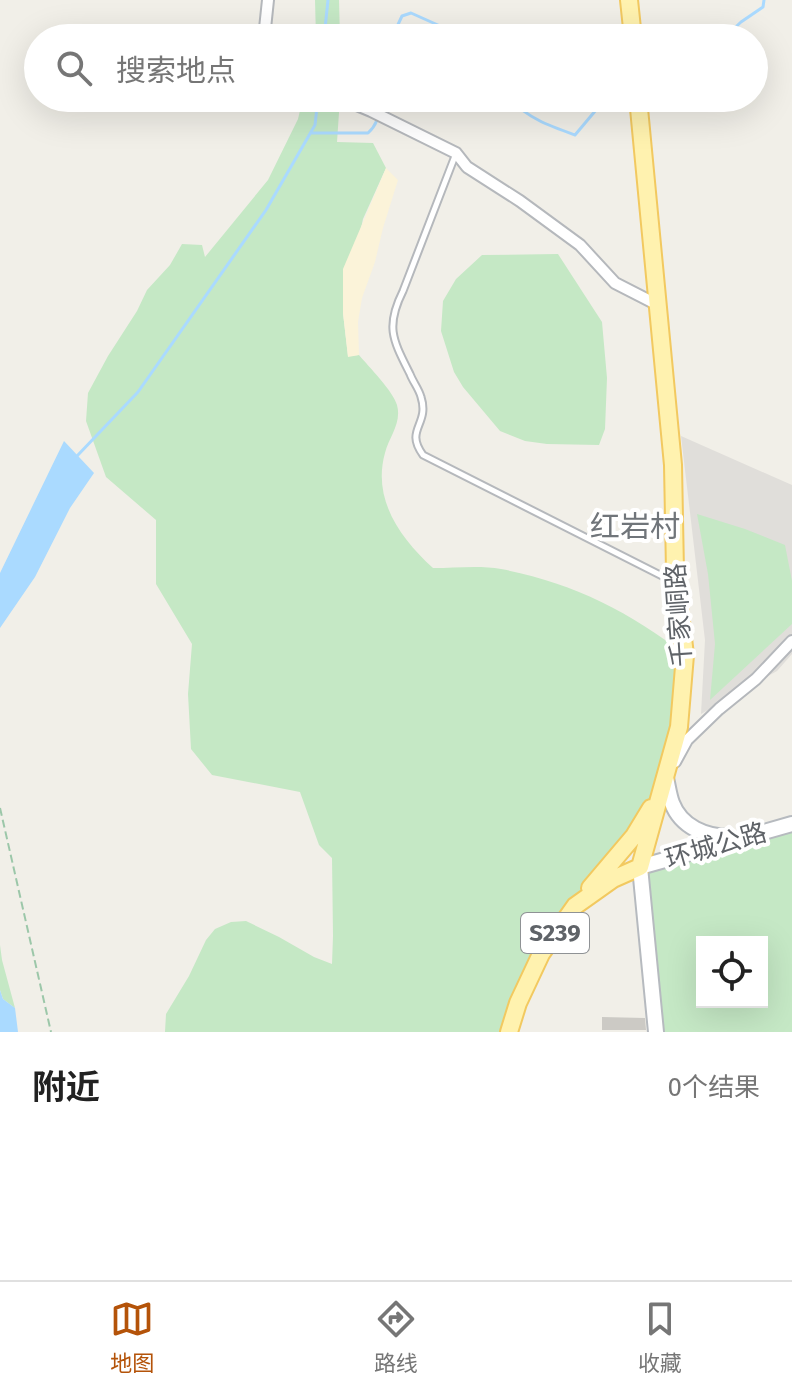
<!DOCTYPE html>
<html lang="zh">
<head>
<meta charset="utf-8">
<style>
  body { margin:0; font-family:"Fira Sans","Noto Sans SC",sans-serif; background:#f6f6f6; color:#222 }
  .controls { position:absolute; right:24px; bottom:24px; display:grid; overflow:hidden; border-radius:0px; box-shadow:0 8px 32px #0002 }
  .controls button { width:72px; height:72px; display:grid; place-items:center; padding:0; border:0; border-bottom:2px solid #e0e0e0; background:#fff; color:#222; font:40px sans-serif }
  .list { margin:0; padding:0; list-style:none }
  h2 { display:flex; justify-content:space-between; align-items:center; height:104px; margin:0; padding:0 32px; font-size:34px }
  h2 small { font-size:26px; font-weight:400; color:#767676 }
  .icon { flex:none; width:44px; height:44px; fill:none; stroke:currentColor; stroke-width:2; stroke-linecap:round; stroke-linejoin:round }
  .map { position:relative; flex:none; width:792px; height:1032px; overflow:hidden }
  .search { position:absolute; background:#fff; box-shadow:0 8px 32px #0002; left:24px; right:24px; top:24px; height:88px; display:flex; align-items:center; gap:20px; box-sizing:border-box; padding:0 28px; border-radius:44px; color:#767676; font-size:30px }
  .sheet { height:248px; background:#fff }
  nav { display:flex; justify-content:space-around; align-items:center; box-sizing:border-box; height:112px; border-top:2px solid #e0e0e0; background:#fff; font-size:22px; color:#767676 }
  nav a { display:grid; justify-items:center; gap:4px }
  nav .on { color:#b45309 }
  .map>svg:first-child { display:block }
  .industrial { fill:#e0deda }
  .green { fill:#c5e8c5; fill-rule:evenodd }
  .sand { fill:#fbf3d9 }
  .water { fill:#aadaff }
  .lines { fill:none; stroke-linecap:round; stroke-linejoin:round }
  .stream { stroke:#aadaff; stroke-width:3 }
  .building { fill:#cccac5 }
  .lane-casing { stroke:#b5b8bc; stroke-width:9 }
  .street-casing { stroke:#b5b8bc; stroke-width:14 }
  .secondary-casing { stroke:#b6babf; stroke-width:18 }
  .primary-casing { stroke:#f2c960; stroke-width:20 }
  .path { stroke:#9cc7a9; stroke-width:2; stroke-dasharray:8 4; stroke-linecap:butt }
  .lane { stroke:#fff; stroke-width:5 }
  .street { stroke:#fff; stroke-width:10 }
  .secondary { stroke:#fff; stroke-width:14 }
  .primary { stroke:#fff2af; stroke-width:16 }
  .labels { text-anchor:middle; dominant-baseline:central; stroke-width:8; stroke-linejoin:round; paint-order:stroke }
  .shield { fill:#fff; stroke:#8f9295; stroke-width:2 }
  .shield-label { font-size:24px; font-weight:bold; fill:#5f6368 }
  .street-label { font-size:26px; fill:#5f6368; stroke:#fff }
  .quarter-label { font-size:30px; fill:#70757a; stroke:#fff }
</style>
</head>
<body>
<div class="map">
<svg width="792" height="1032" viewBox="0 0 792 1032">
  <rect width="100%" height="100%" fill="#f1efe8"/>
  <!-- industrial -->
  <path class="industrial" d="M681,436L792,485V654L777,671L701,714L705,640Z"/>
  <!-- green -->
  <path class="green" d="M315,0H339L340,38H316Z
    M303,98H340L337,142L373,143L386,168L363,219L343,313L348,356L359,355C369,367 393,391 397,405C402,423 389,437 385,453C372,499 400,538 433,568C455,568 480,565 501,569C570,582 630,611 685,655L666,778L638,829L575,906L509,1032H165L166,1014L189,976L206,940L215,929L231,922L246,921L279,937L314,957L332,964L333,936L332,858L319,845L300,792L212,775L191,749L188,694L192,644L156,584V520L106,477L86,421L88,393L108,356L137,311L147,290L170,265L182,244L202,245L205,257L268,180L298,119Z
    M558,254L602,322L607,378L605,429L599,445L547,444L525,441L500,431L463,387L454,372L441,331L443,301L456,279L482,255Z
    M697,514L745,529L785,545L792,581V624L710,700L715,644L708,574Z
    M792,824V1032H656L640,867ZM702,942H762V1002H702Z
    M0,945L2,960L15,1008L3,999L0,990Z"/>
  <!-- sand -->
  <path class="sand" d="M386,168L398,180L383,228L375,262L362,298L358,322L359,355L348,357L343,313V269Z"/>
  <!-- water -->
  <path class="water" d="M64,441L94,473L70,508L35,577L0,628V573Z
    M0,990L3,999L15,1008L18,1032H0Z"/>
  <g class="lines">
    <!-- stream -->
    <path class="stream" d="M324,38L328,0
      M395,38V31L402,16L411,13L467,38
      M724,38L741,22L763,7L764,0
      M508,98C530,119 547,125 575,135L596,110L610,98
      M311,133H368C380,122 378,112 382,98
      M77,456L138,392L266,210L315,125L318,98"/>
  </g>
  <!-- building -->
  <path class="building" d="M602,1017L645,1018L646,1030H602Z"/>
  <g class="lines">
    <!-- lane casing -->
    <g class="lane-casing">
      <path id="lane" d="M455,156L403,291C385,327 393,340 410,374C413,382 419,389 421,397C430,425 404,429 423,455L672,581"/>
    </g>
    <!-- street casing -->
    <g class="street-casing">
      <path id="street" d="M264,38L268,0
        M340,98L371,111L456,153L467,167L520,201L580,245L615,283L658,305
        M675,762L687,740L719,709L756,679L792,641"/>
    </g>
    <!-- secondary casing -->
    <g class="secondary-casing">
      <path id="secondary" d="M666,778C668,786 669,795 672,803C681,827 706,837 730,837
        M656,1032L640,867L792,824"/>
    </g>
    <!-- primary casing -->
    <g class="primary-casing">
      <path id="primary" d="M629,0L633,38
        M590,888L634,836L651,808
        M509,1032L518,1003L541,954L575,906L613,879L640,867L679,727L685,655L675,571L673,465L638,98"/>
    </g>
    <!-- path -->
    <path class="path" d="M0,808L51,1032"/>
    <!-- lane -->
    <use href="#lane" class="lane"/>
    <!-- street -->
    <use href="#street" class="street"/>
    <!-- secondary -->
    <use href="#secondary" class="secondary"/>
    <!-- primary -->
    <use href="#primary" class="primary"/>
  </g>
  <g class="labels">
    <!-- shield labels -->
    <rect class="shield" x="521" y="913" width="68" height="40" rx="6"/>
    <g class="shield-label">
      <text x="555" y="933">S239</text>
    </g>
    <!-- street labels -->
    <g class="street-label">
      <text transform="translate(679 615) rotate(-94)">千家峒路</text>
      <text transform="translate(716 846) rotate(-16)">环城公路</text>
    </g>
    <!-- quarter labels -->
    <g class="quarter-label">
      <text x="635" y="527">红岩村</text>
    </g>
  </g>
</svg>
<div class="controls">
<button><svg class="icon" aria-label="locate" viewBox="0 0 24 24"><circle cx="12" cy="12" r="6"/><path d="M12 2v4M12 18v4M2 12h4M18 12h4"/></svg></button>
</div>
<div class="search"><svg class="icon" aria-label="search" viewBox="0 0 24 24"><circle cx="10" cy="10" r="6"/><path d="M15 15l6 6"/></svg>搜索地点</div>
</div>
<section class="sheet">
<h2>附近<small>0个结果</small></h2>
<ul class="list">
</ul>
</section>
<nav>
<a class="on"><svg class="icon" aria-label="map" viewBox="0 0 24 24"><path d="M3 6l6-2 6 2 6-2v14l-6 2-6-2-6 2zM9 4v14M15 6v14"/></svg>地图</a>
<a><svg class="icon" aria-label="directions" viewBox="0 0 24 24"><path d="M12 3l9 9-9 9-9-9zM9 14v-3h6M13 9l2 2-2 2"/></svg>路线</a>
<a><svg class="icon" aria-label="saved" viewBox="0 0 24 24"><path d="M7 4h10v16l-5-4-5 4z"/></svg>收藏</a>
</nav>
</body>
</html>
